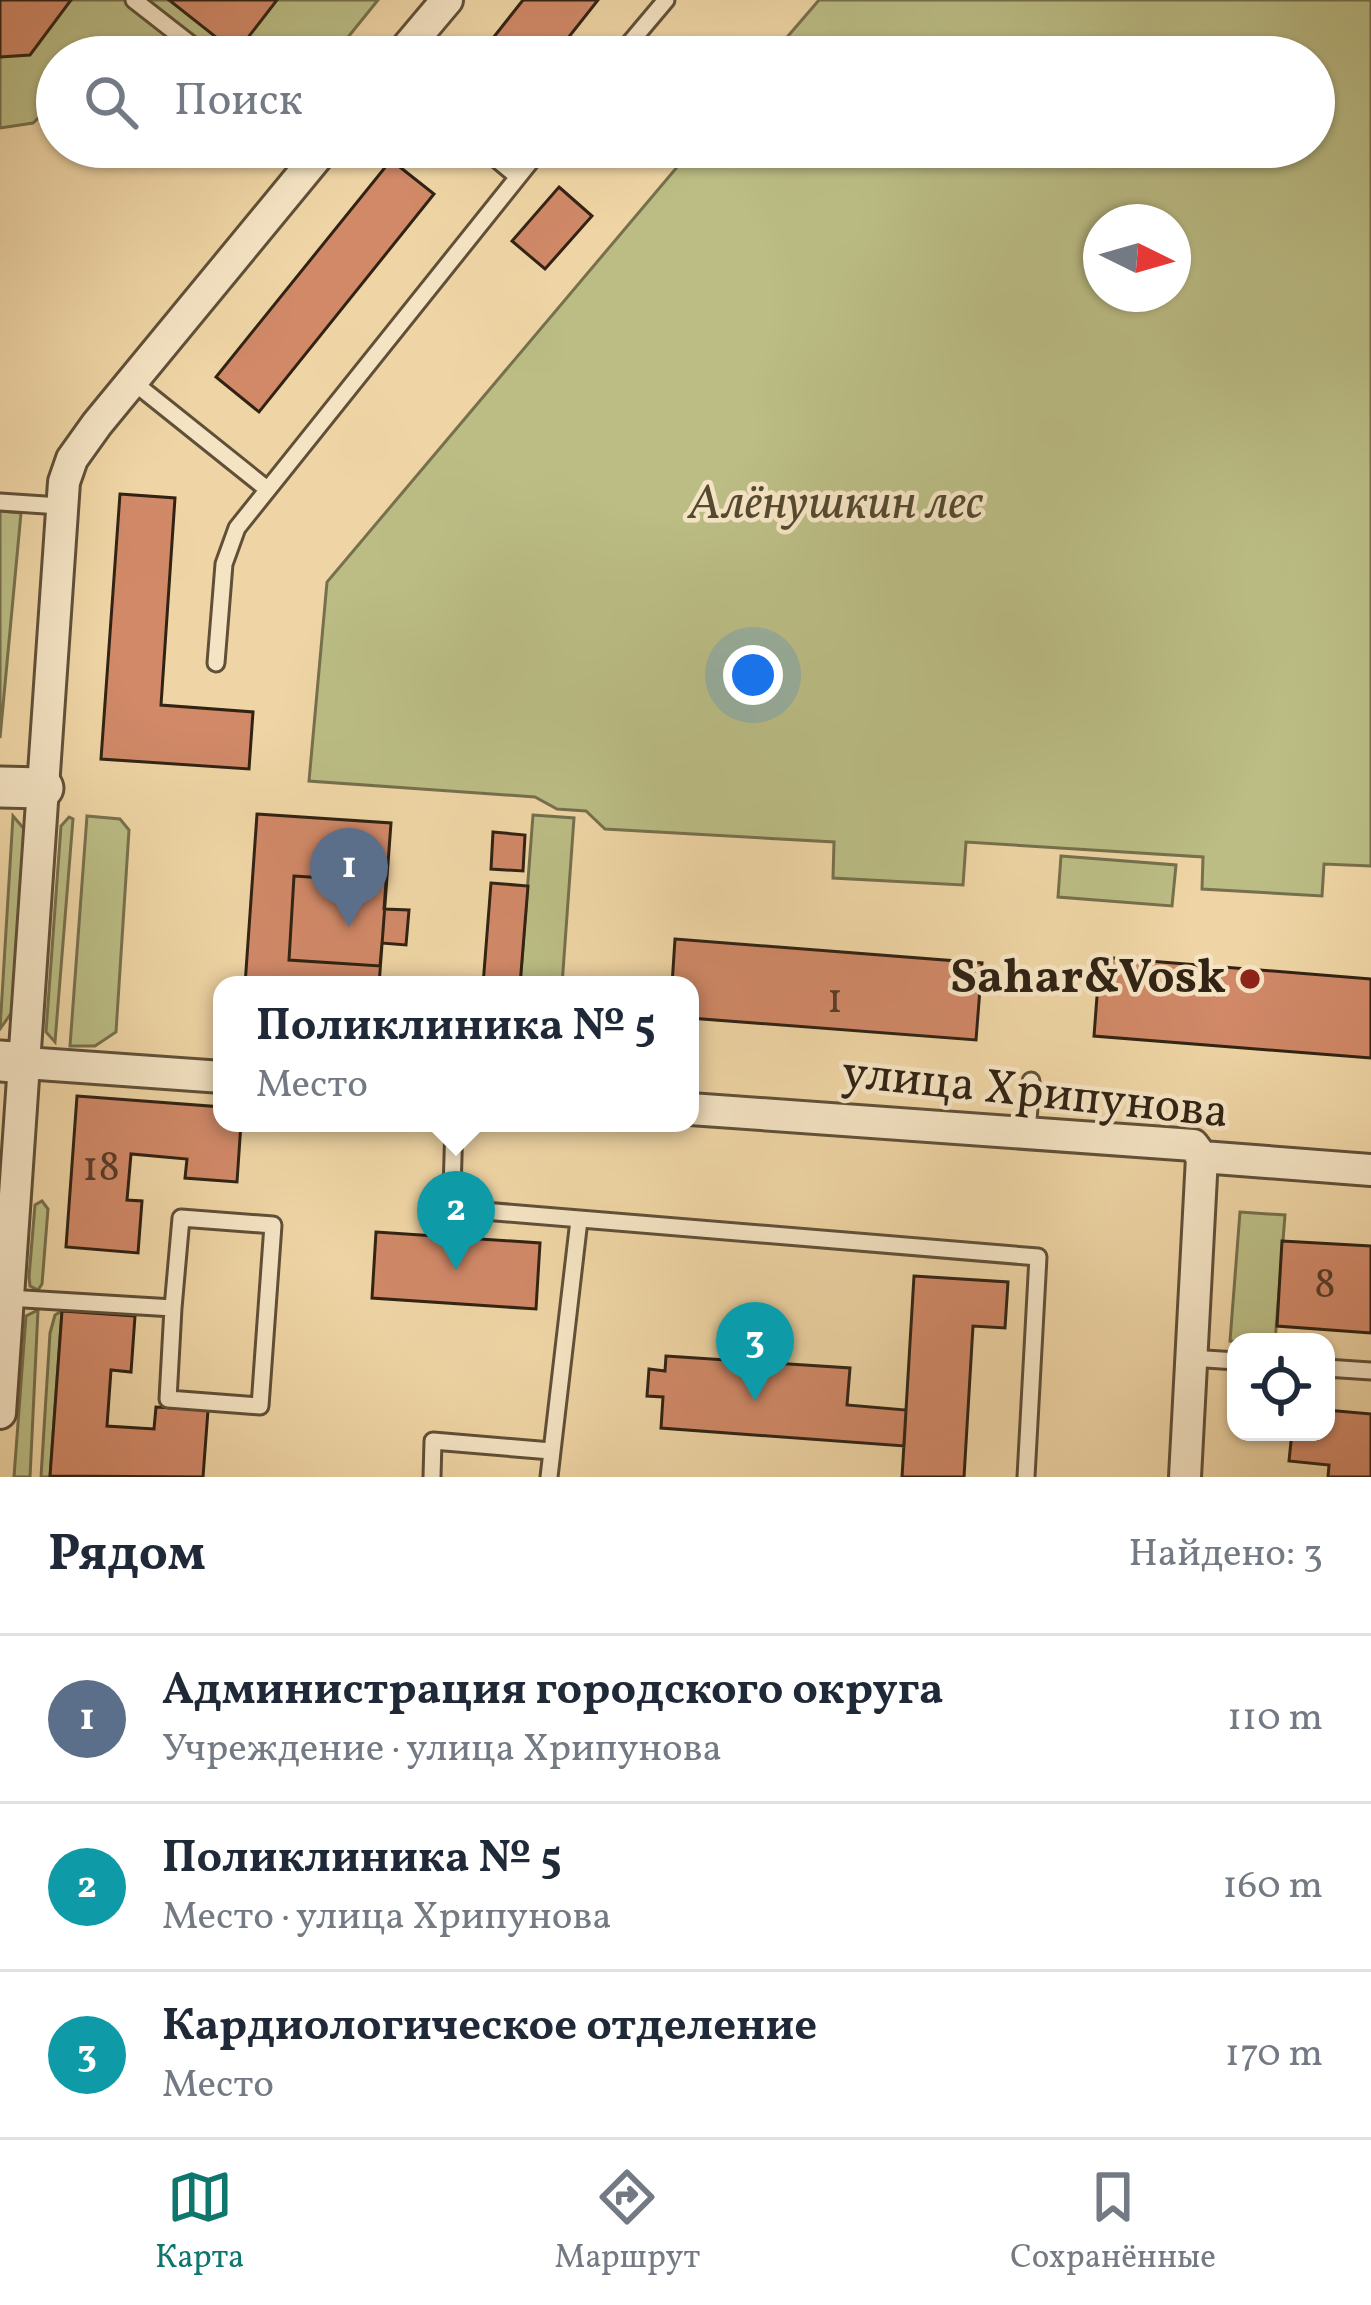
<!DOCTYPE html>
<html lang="ru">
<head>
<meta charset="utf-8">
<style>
  body { margin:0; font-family:Vollkorn,serif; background:#f6f6f7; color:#1f2937 }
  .controls { position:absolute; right:36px; bottom:36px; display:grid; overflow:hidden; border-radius:24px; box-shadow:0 3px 9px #0004 }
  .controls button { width:108px; height:108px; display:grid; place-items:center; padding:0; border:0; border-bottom:3px solid #e0e1e3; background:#fff; color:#1f2937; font:60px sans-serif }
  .compass { position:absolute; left:1083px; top:204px; width:108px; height:108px; border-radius:50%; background:#fff; box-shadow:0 3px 9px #0004; rotate:95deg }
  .you { position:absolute; left:753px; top:675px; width:42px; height:42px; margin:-30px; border:9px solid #fff; border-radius:50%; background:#1a73e8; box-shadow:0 0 0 18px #1a73e833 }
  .badge { display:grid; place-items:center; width:78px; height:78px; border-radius:50%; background:#0f766e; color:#fff; font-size:39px; font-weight:700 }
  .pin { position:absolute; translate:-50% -99px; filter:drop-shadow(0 3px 6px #0008) }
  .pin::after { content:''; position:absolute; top:63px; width:42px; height:36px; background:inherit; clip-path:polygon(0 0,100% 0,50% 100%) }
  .popup { position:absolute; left:213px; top:976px; width:486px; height:156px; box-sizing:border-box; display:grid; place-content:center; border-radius:24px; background:#fff; filter:drop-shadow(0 3px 9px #0005); font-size:39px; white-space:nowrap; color:#747a83 }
  .popup b { font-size:45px; color:#1f2937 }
  .popup::after { content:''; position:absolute; left:50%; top:100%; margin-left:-24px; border:24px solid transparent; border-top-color:#fff }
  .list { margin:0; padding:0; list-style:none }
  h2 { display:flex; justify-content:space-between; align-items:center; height:156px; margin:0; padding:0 48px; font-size:51px }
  h2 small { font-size:39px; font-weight:400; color:#747a83 }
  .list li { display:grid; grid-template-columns:78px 1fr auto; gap:36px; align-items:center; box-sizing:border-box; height:168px; padding:0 48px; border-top:3px solid #e0e1e3 }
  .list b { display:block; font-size:45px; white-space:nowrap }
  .list p { margin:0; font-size:39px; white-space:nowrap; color:#747a83 }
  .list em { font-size:39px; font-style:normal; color:#747a83 }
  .icon { flex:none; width:66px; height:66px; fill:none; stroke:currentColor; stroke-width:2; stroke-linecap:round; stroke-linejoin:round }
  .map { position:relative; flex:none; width:1371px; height:1477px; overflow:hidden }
  .search { position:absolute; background:#fff; box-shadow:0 3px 9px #0004; left:36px; right:36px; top:36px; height:132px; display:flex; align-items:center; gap:30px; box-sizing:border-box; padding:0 42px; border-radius:66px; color:#747a83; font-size:45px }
  .sheet { height:660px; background:#fff }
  nav { display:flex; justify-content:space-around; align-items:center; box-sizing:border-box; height:168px; border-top:3px solid #e0e1e3; background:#fff; font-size:33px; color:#747a83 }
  nav a { display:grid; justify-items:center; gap:6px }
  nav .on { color:#0f766e }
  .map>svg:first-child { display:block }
  .green { fill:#bbbd85; stroke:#76704c; stroke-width:3; fill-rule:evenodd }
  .building { fill:#d18968; stroke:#312314; stroke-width:3 }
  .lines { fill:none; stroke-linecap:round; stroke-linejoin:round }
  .service-casing { stroke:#605038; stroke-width:21 }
  .minor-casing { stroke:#605038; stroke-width:36 }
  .tertiary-casing { stroke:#605038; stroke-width:45 }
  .service { stroke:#f5e4c4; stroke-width:15 }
  .minor { stroke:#f5e4c4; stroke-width:30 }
  .tertiary { stroke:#f5e4c4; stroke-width:39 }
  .poi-dot { fill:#8f2418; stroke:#f5e4c4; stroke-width:4.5 }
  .labels { text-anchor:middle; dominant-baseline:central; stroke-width:9; stroke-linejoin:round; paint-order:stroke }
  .number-label { font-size:42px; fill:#593c29 }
  .park-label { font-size:48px; font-style:italic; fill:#544a30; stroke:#f5e4c4 }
  .poi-label { font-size:48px; font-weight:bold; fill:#312314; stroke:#f5e4c4; text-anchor:end }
  .street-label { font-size:48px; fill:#312314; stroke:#f5e4c4 }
</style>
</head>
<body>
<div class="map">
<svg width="1371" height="1477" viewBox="0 0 1371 1477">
  <rect width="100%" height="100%" fill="#efd5a5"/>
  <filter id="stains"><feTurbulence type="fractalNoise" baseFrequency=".00167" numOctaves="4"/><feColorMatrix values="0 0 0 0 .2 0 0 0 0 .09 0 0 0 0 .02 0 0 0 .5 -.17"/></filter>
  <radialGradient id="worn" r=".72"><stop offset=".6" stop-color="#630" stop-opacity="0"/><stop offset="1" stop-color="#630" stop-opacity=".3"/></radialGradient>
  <!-- green -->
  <path class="green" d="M0,0H378L332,57H57V100L33,123L0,128Z
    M819,0H1371V866L1324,864L1322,896L1202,889L1203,857L966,842L963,885L833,878L834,842L605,829L586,811L557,809L535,797L309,781L327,582L694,147H1314V57H770ZM1101,222H1173V294H1101Z
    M0,511L21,513L0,738Z
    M533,815L574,818L562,985H520Z
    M13,816L25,830L12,1012L0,1029Z
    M87,816L120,819L129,830L116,1032L95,1046H70Z
    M69,817L73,819L55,1042L46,1032L61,826Z
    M1061,856L1176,865L1172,906L1058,897Z
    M42,1201L48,1209L42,1284L38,1290L30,1286L29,1277L35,1205Z
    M1240,1212L1285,1215L1275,1342L1230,1341Z
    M38,1310L30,1477H14L26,1316Z
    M62,1311L50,1477H41L50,1333L55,1315Z"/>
  <!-- building -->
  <path class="building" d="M0,0H71L30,55L0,57Z
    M169,0H277L236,53Z
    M523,0H598L553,57H478Z
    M391,160L434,194L259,412L216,377Z
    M559,187L592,216L545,269L512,241Z
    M120,494L175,498L161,705L253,712L249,769L101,759Z
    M257,814L391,823L379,985H245Z
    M493,832L525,835L523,871L491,869Z
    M294,876L386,882L384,909L409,910L406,945L382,943L380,966L289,960Z
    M491,883L528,886L520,985H483Z
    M675,939L982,963L976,1040L690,1018V985H672Z
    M1100,957L1371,979V1058L1094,1036Z
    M77,1096L222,1107V1123H241L237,1182L185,1178L187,1159L131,1154L127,1200L142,1201L138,1253L66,1247Z
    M376,1232L540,1243L536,1309L372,1298Z
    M1282,1241L1371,1246V1333L1277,1326Z
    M914,1276L1008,1282L1005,1328L973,1326L964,1477H902Z
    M62,1311L135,1316L131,1372L111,1370L107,1426L154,1429L156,1407L208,1410L203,1477L50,1476Z
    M666,1356L850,1368L847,1405L906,1410L904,1446L661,1428L663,1397L647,1396L649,1369L665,1371Z
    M1326,1410L1371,1414V1477H1328L1329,1465L1289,1461L1292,1432H1326Z"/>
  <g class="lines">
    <!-- service casing -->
    <g class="service-casing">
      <path id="service" d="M134,0L207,57
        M618,57L666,0
        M482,147L518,177
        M132,381L267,489
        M0,502L60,506
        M216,663L224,564L237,528L542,147
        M454,1123L452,1191L456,1202L472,1210L1038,1257L1026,1477
        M1027,1133L1031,1081
        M8,1298L173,1308L181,1218L273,1225L260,1406L168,1399L173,1308
        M1191,1358L1236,1361
        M1326,1368L1371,1371
        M432,1477L433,1441L551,1451
        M549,1477L579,1220"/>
    </g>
    <!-- minor casing -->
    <g class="minor-casing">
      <path id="minor" d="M399,57L447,0
        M25,1063L222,1077
        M690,1109L1193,1145L1202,1157L1371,1170
        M0,1413L64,482L72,459L97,424L325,147
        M1185,1477L1202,1157"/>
    </g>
    <!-- tertiary casing -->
    <g class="tertiary-casing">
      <path id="tertiary" d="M0,787L43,788
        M0,1061L25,1063"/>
    </g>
    <!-- service -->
    <use href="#service" class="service"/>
    <!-- minor -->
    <use href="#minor" class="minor"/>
    <!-- tertiary -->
    <use href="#tertiary" class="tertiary"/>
  </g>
  <!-- markers -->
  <circle class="poi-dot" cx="1250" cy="979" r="12"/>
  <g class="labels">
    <!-- number labels -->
    <g class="number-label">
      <text x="835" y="1001">1</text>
      <text x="101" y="1169">18</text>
      <text x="1325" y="1286">8</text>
    </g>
    <!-- park labels -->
    <g class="park-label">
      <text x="836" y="505">Алёнушкин лес</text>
    </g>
    <!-- poi labels -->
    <g class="poi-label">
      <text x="1226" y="979">Sahar&amp;Vosk</text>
    </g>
    <!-- street labels -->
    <g class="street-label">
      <text transform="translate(1035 1094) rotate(6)">улица Хрипунова</text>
    </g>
  </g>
  <rect width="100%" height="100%" filter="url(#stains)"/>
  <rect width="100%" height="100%" fill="url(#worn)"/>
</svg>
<div class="controls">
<button><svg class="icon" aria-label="locate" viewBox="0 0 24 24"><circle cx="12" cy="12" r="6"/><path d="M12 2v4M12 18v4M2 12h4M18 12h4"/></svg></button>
</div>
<svg class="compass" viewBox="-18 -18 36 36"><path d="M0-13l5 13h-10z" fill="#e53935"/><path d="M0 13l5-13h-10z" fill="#747a83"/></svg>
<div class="you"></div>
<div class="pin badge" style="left:349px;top:927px;background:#5c6f8a">1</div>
<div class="pin badge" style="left:456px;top:1270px;background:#0f9aa8">2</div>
<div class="popup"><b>Поликлиника № 5</b>Место</div>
<div class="pin badge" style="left:755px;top:1401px;background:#0f9aa8">3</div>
<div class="search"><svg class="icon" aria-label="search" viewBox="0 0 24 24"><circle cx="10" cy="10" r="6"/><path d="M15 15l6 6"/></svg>Поиск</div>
</div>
<section class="sheet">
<h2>Рядом<small>Найдено: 3</small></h2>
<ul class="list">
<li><span class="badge" style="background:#5c6f8a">1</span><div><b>Администрация городского округа</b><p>Учреждение · улица Хрипунова</p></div><em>110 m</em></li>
<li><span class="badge" style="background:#0f9aa8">2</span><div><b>Поликлиника № 5</b><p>Место · улица Хрипунова</p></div><em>160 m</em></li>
<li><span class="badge" style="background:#0f9aa8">3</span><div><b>Кардиологическое отделение</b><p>Место</p></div><em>170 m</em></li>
</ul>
</section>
<nav>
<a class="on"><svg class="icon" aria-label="map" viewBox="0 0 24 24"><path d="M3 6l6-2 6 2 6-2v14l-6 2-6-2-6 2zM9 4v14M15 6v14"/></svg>Карта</a>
<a><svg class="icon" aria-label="directions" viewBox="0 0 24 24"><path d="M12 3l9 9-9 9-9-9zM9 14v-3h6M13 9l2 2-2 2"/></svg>Маршрут</a>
<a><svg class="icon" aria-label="saved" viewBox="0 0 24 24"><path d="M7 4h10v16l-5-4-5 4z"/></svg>Сохранённые</a>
</nav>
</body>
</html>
